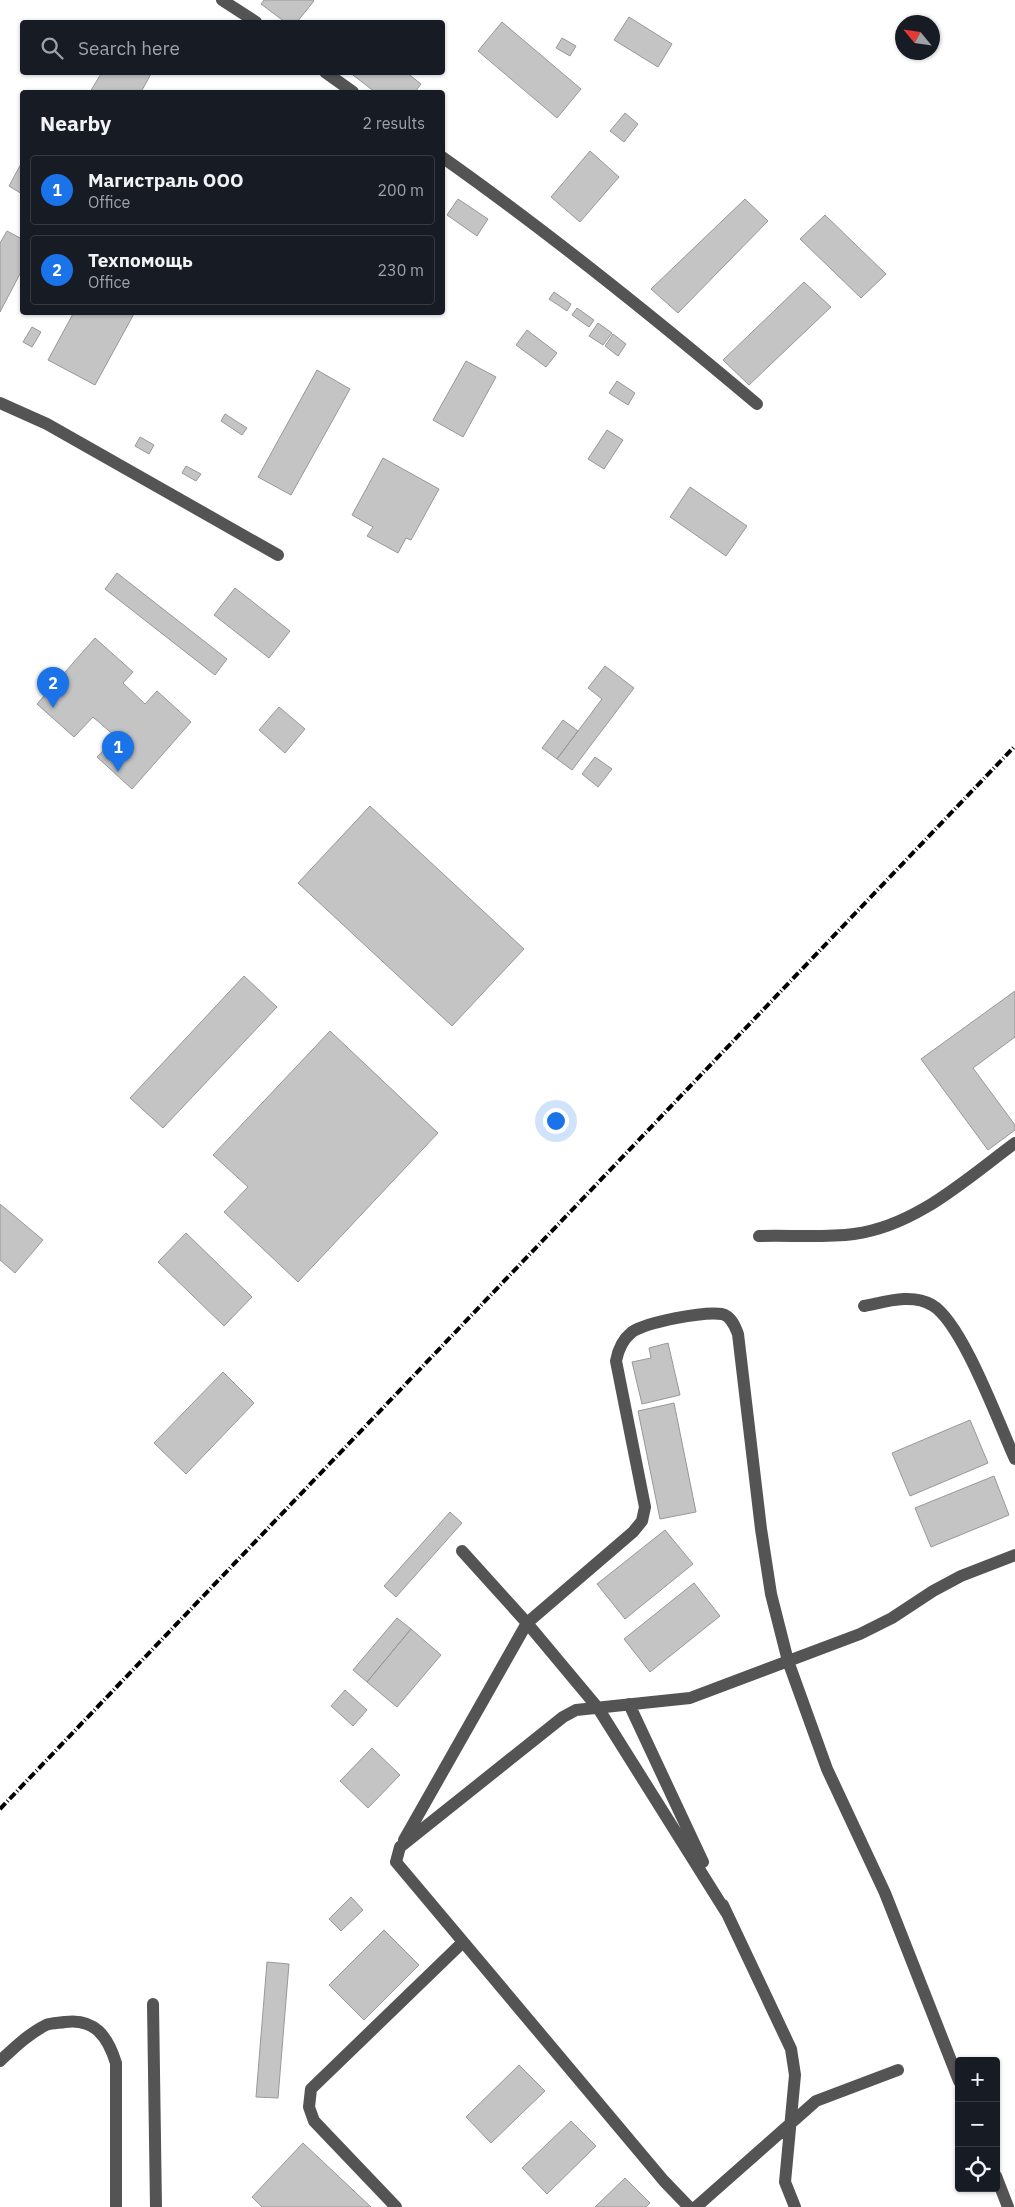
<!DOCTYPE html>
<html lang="en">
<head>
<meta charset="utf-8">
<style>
  body { margin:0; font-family:"IBM Plex Sans",sans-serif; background:#242831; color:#f1f3f6 }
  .controls { position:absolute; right:15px; bottom:15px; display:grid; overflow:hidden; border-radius:5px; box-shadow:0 1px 4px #0004 }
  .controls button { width:45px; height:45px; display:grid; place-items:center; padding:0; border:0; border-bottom:1px solid #363941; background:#171b24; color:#f1f3f6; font:25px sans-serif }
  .compass { position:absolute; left:895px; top:15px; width:45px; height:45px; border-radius:50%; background:#171b24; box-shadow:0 1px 4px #0004; rotate:299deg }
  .you { position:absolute; left:555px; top:1120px; width:18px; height:18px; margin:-12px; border:4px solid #fff; border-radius:50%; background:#1a73e8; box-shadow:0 0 0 8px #1a73e833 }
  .badge { display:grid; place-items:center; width:32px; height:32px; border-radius:50%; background:#1a73e8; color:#fff; font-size:16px; font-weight:700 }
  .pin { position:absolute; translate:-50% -41px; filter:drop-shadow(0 1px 2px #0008) }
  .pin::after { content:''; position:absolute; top:26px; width:18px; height:15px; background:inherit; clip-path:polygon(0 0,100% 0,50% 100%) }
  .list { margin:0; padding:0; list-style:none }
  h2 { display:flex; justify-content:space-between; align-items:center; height:65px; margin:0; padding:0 20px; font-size:21px }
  h2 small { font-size:16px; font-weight:400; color:#9ea1a6 }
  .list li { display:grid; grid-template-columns:32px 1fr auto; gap:15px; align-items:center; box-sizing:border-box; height:70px; margin:0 10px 10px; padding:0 10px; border:1px solid #363941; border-radius:5px }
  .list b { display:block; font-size:19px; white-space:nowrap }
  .list p { margin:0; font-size:16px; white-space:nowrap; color:#9ea1a6 }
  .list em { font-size:16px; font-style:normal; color:#9ea1a6 }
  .icon { flex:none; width:28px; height:28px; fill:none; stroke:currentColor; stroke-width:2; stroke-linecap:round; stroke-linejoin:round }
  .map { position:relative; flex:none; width:1015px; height:2207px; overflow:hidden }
  .search { position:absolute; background:#171b24; box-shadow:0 1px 4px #0004; left:20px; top:20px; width:425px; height:55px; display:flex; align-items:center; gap:12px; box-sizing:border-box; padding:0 18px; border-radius:5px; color:#9ea1a6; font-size:19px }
  .panel { position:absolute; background:#171b24; box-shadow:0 1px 4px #0004; left:20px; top:90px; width:425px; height:225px; border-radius:5px }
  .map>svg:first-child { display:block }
  .building { fill:#c4c4c4; stroke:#989898 }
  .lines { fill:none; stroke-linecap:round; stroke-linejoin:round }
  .minor { stroke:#545454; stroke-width:12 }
  .rail { stroke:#000; stroke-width:4; stroke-dasharray:8 2.5 1 2.5; stroke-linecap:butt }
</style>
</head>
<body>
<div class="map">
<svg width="1015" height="2207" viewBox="0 0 1015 2207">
  <rect width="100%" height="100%" fill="#fff"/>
  <!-- building -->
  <path class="building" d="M264,0H313L314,1L297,22H285L261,4Z
    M629,17L672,44L658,67L614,40Z
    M502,22L581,89L557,118L478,51Z
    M562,38L576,46L570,56L556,48Z
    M102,72H152L141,92H90Z
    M349,72H406L421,84L415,92H375Z
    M625,113L638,124L624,142L610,131Z
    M590,151L619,177L580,222L551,197Z
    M22,162V194L9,186Z
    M458,199L488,219L477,236L447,215Z
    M745,199L768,221L678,313L651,289Z
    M825,215L886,274L861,298L800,239Z
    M7,231L22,239V270L0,312V243Z
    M804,282L831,307L749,385L723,360Z
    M554,292L571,304L567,311L549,299Z
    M577,308L594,320L589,327L572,315Z
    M74,312H135L95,385L48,360Z
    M598,323L612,333L603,345L589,336Z
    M32,327L41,332L32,347L23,342Z
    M527,330L557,353L546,367L516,345Z
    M613,334L626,344L618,356L605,346Z
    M466,361L496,377L463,437L433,420Z
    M317,370L350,389L291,495L258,477Z
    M617,381L635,393L628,405L609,393Z
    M225,414L247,428L242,435L221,421Z
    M607,430L623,440L604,469L588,459Z
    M140,437L154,445L149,454L135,446Z
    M383,458L439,489L411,540L406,538L398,553L367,536L373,527L352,515Z
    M186,466L201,474L196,481L182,473Z
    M690,487L747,526L726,556L670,517Z
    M117,573L227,659L215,675L105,589Z
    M235,588L290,631L269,658L214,615Z
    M95,638L133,672L123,683L145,704L157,691L191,722L132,789L97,757L116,737L93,717L74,737L37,704Z
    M605,666L634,688L572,770L557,759L602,699L588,688Z
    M279,707L305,729L285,753L259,730Z
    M563,720L578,731L557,759L542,748Z
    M595,757L612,769L598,787L582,774Z
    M370,806L524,949L452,1026L298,883Z
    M244,976L277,1007L163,1128L130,1098Z
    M1015,991V1037L973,1068L1015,1125V1130L988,1150L921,1059Z
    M330,1031L438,1133L298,1282L224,1212L248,1187L213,1155Z
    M0,1204L43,1240L15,1273L0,1260Z
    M186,1233L252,1297L224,1326L158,1262Z
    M668,1343L680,1395L642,1404L632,1362L651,1358L649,1348Z
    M223,1372L254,1403L186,1474L154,1443Z
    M674,1403L696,1512L660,1519L638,1411Z
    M970,1420L988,1463L910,1496L892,1453Z
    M994,1476L1009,1515L931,1547L915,1508Z
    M450,1512L462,1523L396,1597L384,1586Z
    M665,1530L693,1564L625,1619L597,1584Z
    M694,1583L720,1616L650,1672L624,1639Z
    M397,1618L411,1629L367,1682L353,1670Z
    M411,1629L441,1655L397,1707L367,1682Z
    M345,1690L367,1710L353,1726L331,1706Z
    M372,1748L400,1775L368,1808L340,1781Z
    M351,1897L363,1910L341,1931L329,1919Z
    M384,1930L419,1965L364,2020L329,1985Z
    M267,1962L289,1964L278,2098L256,2097Z
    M519,2065L545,2091L491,2143L466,2117Z
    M571,2121L596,2146L547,2194L522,2168Z
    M303,2143L371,2207H262L252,2197Z
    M625,2178L650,2203L646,2207H595Z"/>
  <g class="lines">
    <!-- minor -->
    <path class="minor" d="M222,0L256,22
      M325,72L353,92
      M442,157C551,234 655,318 757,404
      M0,403L47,424L278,555
      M759,1236C790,1235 823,1238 854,1234C916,1226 966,1179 1015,1143
      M864,1306C885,1302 912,1293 932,1305C962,1322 999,1424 1015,1459
      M629,1704L703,1862
      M404,1840L527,1623L462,1551
      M723,1905L791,2049L795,2075L785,2182L795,2207
      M726,1912L598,1708L527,1623L633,1532L642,1521L645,1507L616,1361C618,1350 622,1340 632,1332C647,1322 704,1311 722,1314C731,1316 735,1326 738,1334L761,1529L771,1594L788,1661L827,1769L885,1893L959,2081
      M153,2004L156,2207
      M0,2061C14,2048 28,2034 46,2025C51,2023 59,2023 65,2022C95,2018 108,2037 116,2063V2207
      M996,2176L1008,2207
      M396,2207L314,2121L309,2107L311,2089L463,1942
      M689,2207L664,2181L396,1862L400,1847L563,1717L576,1710L690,1698L860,1634L892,1618L933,1591L961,1576L1015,1555
      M696,2207L816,2101L898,2070"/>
    <!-- rail -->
    <path class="rail" d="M0,1809L1015,746"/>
  </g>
</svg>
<div class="controls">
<button>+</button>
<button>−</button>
<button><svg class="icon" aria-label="locate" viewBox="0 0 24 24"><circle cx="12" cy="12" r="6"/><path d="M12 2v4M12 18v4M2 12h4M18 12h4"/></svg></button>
</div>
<svg class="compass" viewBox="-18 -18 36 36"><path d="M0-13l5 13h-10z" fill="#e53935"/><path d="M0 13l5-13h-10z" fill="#9ea1a6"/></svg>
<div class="you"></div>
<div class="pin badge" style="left:118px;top:772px">1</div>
<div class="pin badge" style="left:53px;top:708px">2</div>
<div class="search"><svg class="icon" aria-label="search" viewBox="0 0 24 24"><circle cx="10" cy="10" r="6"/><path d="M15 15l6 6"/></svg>Search here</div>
<section class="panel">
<h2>Nearby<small>2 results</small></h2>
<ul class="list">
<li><span class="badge">1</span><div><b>Магистраль ООО</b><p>Office</p></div><em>200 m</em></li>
<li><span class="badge">2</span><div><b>Техпомощь</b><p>Office</p></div><em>230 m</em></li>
</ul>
</section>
</div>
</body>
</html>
